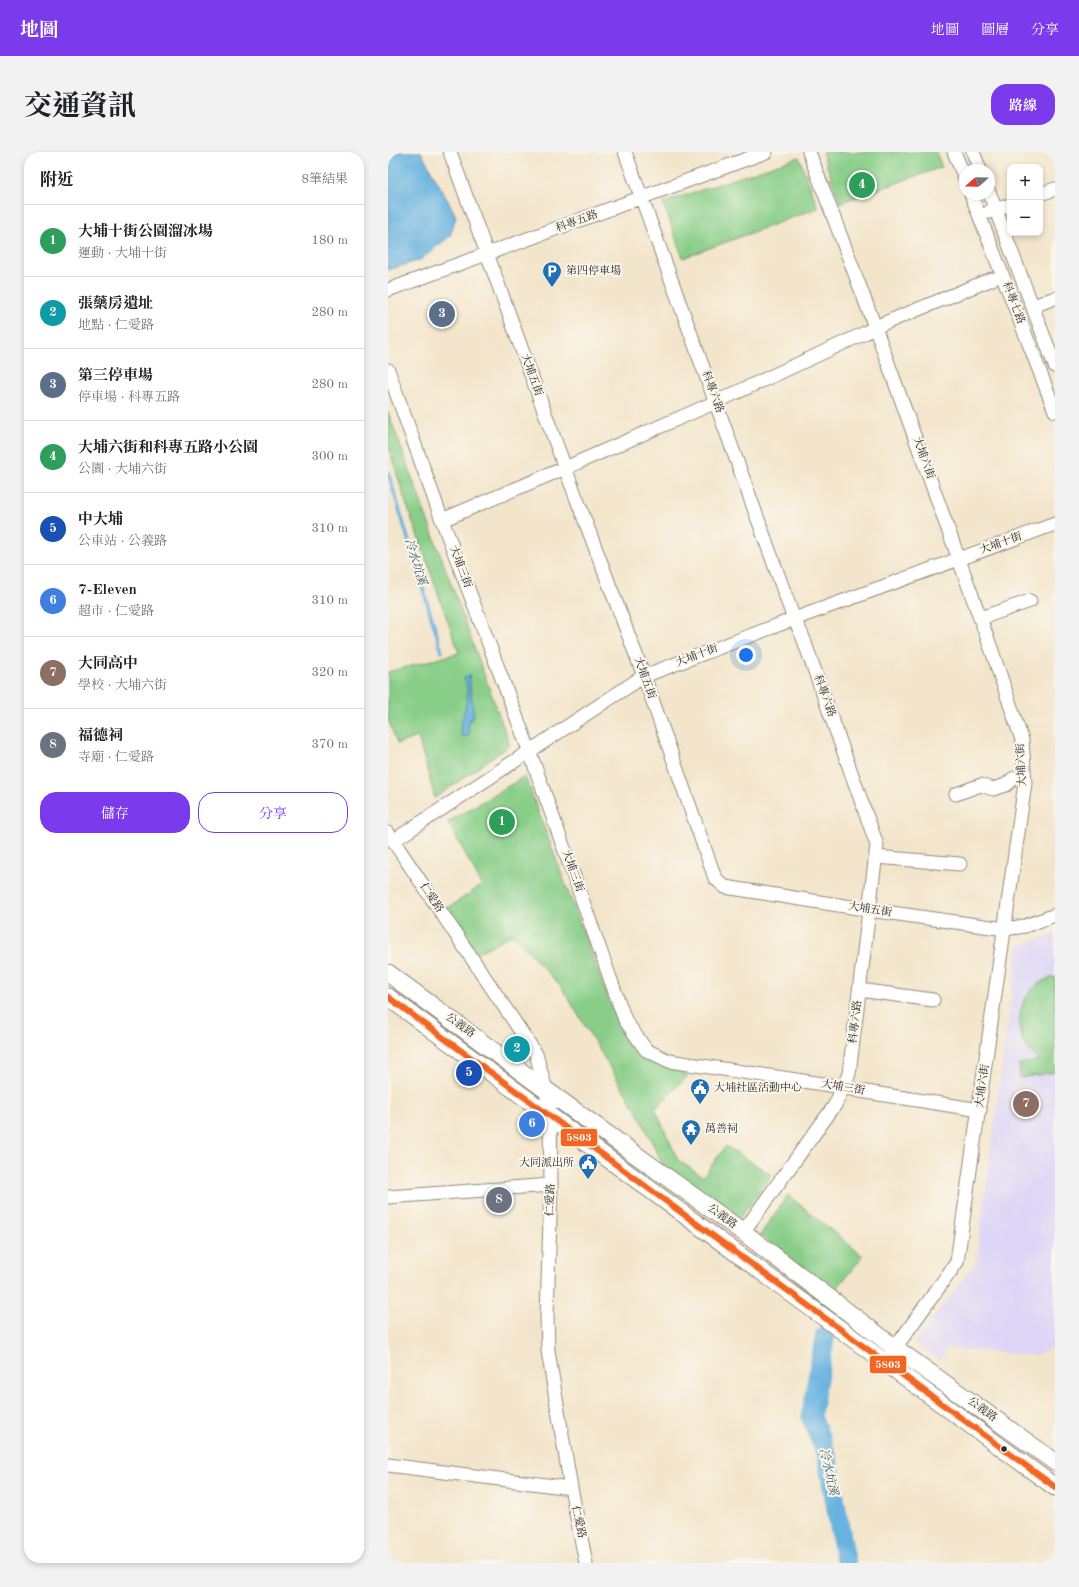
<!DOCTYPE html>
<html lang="zh-TW">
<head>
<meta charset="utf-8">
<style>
  body { margin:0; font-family:"Old Standard TT","Noto Serif TC",serif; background:#f2f2f2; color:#202124 }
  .controls { position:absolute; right:12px; top:12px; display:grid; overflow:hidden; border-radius:8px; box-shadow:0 2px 6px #0003 }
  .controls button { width:36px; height:36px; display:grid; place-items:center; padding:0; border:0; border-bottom:1px solid #e0e0e0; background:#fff; color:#202124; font:20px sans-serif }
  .compass { position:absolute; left:571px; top:12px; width:36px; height:36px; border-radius:50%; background:#fff; box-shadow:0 2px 6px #0003; rotate:250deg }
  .you { position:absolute; left:358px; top:503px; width:14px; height:14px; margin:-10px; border:3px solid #fff; border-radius:50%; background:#1a73e8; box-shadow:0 0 0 6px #1a73e833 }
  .badge { display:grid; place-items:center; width:26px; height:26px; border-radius:50%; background:#7c3aed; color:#fff; font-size:13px; font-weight:700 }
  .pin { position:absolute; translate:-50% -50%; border:2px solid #fff; box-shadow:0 1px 4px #0006 }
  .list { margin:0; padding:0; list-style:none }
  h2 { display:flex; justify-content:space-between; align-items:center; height:52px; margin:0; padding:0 16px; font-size:17px }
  h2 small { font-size:13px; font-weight:400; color:#757577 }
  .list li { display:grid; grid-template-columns:26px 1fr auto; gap:12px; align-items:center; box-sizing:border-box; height:72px; padding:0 16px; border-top:1px solid #e0e0e0 }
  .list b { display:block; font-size:15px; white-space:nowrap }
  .list p { margin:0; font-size:13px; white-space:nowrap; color:#757577 }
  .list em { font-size:13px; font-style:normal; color:#757577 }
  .actions { display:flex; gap:8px; padding:12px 16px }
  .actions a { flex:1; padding:9px 0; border:1px solid #7c3aed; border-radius:16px; text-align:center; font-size:14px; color:#7c3aed }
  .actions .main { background:#7c3aed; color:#fff }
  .map { position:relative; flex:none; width:667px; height:1411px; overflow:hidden; border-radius:16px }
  header { display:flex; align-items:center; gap:24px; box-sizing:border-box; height:56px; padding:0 20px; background:#7c3aed; color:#fff }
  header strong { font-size:19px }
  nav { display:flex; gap:22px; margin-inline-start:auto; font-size:14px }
  .intro { display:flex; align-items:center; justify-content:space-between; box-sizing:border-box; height:96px; padding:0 24px }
  h1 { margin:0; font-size:28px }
  .button { padding:10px 18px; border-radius:16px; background:#7c3aed; color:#fff; font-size:14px; font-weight:700 }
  main { display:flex; gap:24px; padding:0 24px }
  aside { flex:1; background:#fff; border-radius:16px; box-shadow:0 2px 6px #0003 }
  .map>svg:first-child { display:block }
  .built { fill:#ddd5f6 }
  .green { fill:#88ce88; stroke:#5a7c5a }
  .water { fill:#68b2e0; stroke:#4a6e86 }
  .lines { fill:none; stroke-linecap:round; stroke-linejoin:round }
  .stream { stroke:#68b2e0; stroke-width:3.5 }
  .river { stroke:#68b2e0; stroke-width:20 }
  .minor-casing { stroke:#8f887b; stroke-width:15 }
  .major-casing { stroke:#8f887b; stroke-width:19 }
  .minor { stroke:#fff; stroke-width:13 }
  .major { stroke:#fff; stroke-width:17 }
  .bus-1-casing { stroke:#fbf7ec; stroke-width:9 }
  .bus-1 { stroke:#f26522; stroke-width:6 }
  .bus-dot { fill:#2b2b2b; stroke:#fbf7ec; stroke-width:1.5 }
  .labels { text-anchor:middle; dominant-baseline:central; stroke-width:4; stroke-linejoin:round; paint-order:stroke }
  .street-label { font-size:11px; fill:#2b2b2b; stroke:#fbf7ec }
  .poi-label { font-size:11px; fill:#2b2b2b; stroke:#fbf7ec; text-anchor:start }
  .water-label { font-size:12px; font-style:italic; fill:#405a6a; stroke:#fbf7ec }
  .line-badge { stroke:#fbf7ec; stroke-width:1.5 }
  .badge-label { font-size:11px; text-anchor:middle; font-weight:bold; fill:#fff }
</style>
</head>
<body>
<header>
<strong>地圖</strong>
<nav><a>地圖</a><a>圖層</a><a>分享</a></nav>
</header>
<div class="intro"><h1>交通資訊</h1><a class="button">路線</a></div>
<main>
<aside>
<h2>附近<small>8筆結果</small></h2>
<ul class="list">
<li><span class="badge" style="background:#2e9e5b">1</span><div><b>大埔十街公園溜冰場</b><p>運動 · 大埔十街</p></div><em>180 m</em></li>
<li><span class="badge" style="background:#0f9aa8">2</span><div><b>張藥房遺址</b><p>地點 · 仁愛路</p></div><em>280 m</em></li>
<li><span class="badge" style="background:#5c6f8a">3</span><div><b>第三停車場</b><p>停車場 · 科專五路</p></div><em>280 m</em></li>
<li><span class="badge" style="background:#2e9e5b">4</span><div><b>大埔六街和科專五路小公園</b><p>公園 · 大埔六街</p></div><em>300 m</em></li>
<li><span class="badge" style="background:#1a4fb4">5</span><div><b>中大埔</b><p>公車站 · 公義路</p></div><em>310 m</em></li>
<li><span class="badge" style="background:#3f7fe0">6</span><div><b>7-Eleven</b><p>超市 · 仁愛路</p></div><em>310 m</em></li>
<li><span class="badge" style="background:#8d6e63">7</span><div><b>大同高中</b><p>學校 · 大埔六街</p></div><em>320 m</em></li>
<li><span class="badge" style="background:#6b7280">8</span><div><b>福德祠</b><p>寺廟 · 仁愛路</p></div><em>370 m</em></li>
</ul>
<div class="actions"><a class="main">儲存</a><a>分享</a></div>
</aside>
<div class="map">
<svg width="667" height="1411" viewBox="0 0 667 1411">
  <rect width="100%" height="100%" fill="#fbf7ec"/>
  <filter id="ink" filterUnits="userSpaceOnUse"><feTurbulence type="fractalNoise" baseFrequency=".025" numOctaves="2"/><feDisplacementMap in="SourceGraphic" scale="8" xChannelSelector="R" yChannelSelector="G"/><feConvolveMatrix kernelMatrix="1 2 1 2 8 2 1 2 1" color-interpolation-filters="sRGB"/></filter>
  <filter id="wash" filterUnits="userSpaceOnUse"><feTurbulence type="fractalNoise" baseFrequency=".012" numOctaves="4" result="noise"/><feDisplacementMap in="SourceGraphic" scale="16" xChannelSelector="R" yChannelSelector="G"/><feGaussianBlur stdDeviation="0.9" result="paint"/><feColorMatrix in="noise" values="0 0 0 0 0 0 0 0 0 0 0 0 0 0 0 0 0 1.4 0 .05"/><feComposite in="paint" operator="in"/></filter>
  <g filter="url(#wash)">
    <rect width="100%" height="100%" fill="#f3e5cb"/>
    <!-- built -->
    <path class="built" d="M667,781V1194L648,1204L560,1196L552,1208L526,1191L588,1110L630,794Z"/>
    <!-- green -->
    <path class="green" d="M434,0H548L554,15L452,51Z
      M411,5L430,56L295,106L275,51Z
      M0,260L122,593L47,646L30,585L9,592L0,567V520L71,501L16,345L0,293Z
      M137,624L222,852L242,898L300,924L267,957L290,1008L315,1025L338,994L384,1023L350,1068L275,1013L252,965L174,836L125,782L89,801L57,758L94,733L60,670Z
      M667,825V920L632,926L631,912L651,909C643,902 636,894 633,883C626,859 641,829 667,825Z
      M400,1043L475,1104L445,1141L372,1083Z"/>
    <!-- water -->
    <path class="water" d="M0,0H33L68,64L62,84L32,108L0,118Z
      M81,523L86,564L80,571L81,583L76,585L72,582C73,562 85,546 76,526Z"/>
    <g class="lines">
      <!-- stream -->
      <path class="stream" d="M0,320L54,500"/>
      <!-- river -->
      <path class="river" d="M437,1184L423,1264L439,1304L458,1411"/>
    </g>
  </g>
  <g filter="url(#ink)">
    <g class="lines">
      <!-- minor casing -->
      <g class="minor-casing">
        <path id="minor" d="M62,0L177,316L256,524L327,726L337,735L482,758L617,777L637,774L667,763
          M237,0L406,467L414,483L489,693L461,922L447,953L355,1080
          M421,0L487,175L604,499L634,588L637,631L569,1110L502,1203
          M566,0L577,26
          M585,0L592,18
          M601,40L667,214
          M583,42L667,259
          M652,42L667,37
          M601,60L622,53
          M0,138L378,0
          M645,154L667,146
          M0,218L54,368L141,598L237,868L258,898L281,909L455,935L472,939L592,958
          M54,368L177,316L328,250L477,181L487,175L604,127
          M593,466L642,449
          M568,642L593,633L605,637L618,633L626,626H637
          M0,681L148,902L158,938L162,962L163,1033L159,1164L160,1199L183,1336L198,1411
          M5,689L256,524L406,467L667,372
          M488,705L572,712
          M472,838L545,848
          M0,1045L163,1033
          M0,1313L183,1336"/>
      </g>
      <!-- major casing -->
      <g class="major-casing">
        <path id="major" d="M0,821L158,938L355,1080L507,1196L667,1310
          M0,845C223,1007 444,1173 667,1335"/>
      </g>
      <!-- minor -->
      <use href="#minor" class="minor"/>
      <!-- major -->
      <use href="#major" class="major"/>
      <!-- bus-1 casing -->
      <g class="bus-1-casing">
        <path id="bus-1" d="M0,845L667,1335"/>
      </g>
      <!-- bus-1 -->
      <use href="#bus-1" class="bus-1"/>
    </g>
  </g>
  <!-- icons -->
  <defs>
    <g id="parking-pin" transform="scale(1)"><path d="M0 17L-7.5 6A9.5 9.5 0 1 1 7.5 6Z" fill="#1f6fb2" stroke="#fbf7ec"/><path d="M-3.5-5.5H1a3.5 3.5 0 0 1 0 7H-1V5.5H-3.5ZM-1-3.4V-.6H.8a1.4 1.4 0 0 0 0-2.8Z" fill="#fff"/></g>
    <g id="civic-pin" transform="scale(1)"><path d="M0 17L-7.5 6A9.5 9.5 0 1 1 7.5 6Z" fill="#1f6fb2" stroke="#fbf7ec"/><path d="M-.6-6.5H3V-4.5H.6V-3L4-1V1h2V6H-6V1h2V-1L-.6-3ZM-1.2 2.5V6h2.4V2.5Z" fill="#fff"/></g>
    <g id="temple-pin" transform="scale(1)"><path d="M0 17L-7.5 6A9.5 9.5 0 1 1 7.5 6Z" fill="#1f6fb2" stroke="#fbf7ec"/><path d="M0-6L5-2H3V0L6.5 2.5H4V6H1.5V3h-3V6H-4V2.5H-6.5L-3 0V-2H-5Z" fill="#fff"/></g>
  </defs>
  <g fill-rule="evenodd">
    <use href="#parking-pin" x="164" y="119"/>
    <use href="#civic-pin" x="312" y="936"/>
    <use href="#temple-pin" x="303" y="977"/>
    <use href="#civic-pin" x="200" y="1011"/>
  </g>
  <!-- markers -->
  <circle class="bus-dot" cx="616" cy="1297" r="3.5"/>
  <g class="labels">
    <!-- street labels -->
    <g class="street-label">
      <text transform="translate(189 70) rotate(-20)">科專五路</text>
      <text transform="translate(625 151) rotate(69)">科專七路</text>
      <text transform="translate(143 223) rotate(70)">大埔五街</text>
      <text transform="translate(324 240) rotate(70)">科專六路</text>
      <text transform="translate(535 306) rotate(70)">大埔六街</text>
      <text transform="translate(613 392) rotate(-20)">大埔十街</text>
      <text transform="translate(72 415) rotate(69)">大埔三街</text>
      <text transform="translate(309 504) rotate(-21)">大埔十街</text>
      <text transform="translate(256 526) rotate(70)">大埔五街</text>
      <text transform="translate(436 544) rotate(70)">科專六路</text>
      <text transform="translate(634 613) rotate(-93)">大埔六街</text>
      <text transform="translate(184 719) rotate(70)">大埔三街</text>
      <text transform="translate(43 746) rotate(56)">仁愛路</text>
      <text transform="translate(482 758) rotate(9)">大埔五街</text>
      <text transform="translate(468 870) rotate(-83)">科專六路</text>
      <text transform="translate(72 874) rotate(36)">公義路</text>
      <text transform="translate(595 934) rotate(-82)">大埔六街</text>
      <text transform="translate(455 936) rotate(10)">大埔三街</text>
      <text transform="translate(163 1048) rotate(-88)">仁愛路</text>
      <text transform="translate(334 1065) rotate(36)">公義路</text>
      <text transform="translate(594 1258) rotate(36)">公義路</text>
      <text transform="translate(190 1370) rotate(78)">仁愛路</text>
    </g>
    <!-- poi labels -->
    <g class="poi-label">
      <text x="178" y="119">第四停車場</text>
      <text x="326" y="936">大埔社區活動中心</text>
      <text x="317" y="977">萬善祠</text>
      <text x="186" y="1011" text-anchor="end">大同派出所</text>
    </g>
    <!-- water labels -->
    <g class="water-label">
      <text transform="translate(27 410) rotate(73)">冷水坑溪</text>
      <text transform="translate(440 1320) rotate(77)">冷水坑溪</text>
    </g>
  </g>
  <g class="line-badge">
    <rect x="172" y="976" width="38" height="19" rx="4" fill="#f26522"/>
    <rect x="481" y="1203" width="38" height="19" rx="4" fill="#f26522"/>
  </g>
  <g class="badge-label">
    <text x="191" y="989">5803</text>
    <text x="500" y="1216">5803</text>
  </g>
</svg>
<div class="controls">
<button>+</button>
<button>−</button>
</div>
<svg class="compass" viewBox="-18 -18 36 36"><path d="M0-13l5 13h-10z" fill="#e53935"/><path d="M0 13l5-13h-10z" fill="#757577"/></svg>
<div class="you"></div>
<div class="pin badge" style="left:114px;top:670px;background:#2e9e5b">1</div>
<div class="pin badge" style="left:129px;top:897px;background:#0f9aa8">2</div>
<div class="pin badge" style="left:54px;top:162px;background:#5c6f8a">3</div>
<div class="pin badge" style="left:474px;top:33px;background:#2e9e5b">4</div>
<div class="pin badge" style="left:81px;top:921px;background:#1a4fb4">5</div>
<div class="pin badge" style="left:144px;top:972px;background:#3f7fe0">6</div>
<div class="pin badge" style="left:638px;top:952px;background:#8d6e63">7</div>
<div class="pin badge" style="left:111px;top:1048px;background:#6b7280">8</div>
</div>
</main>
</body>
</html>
